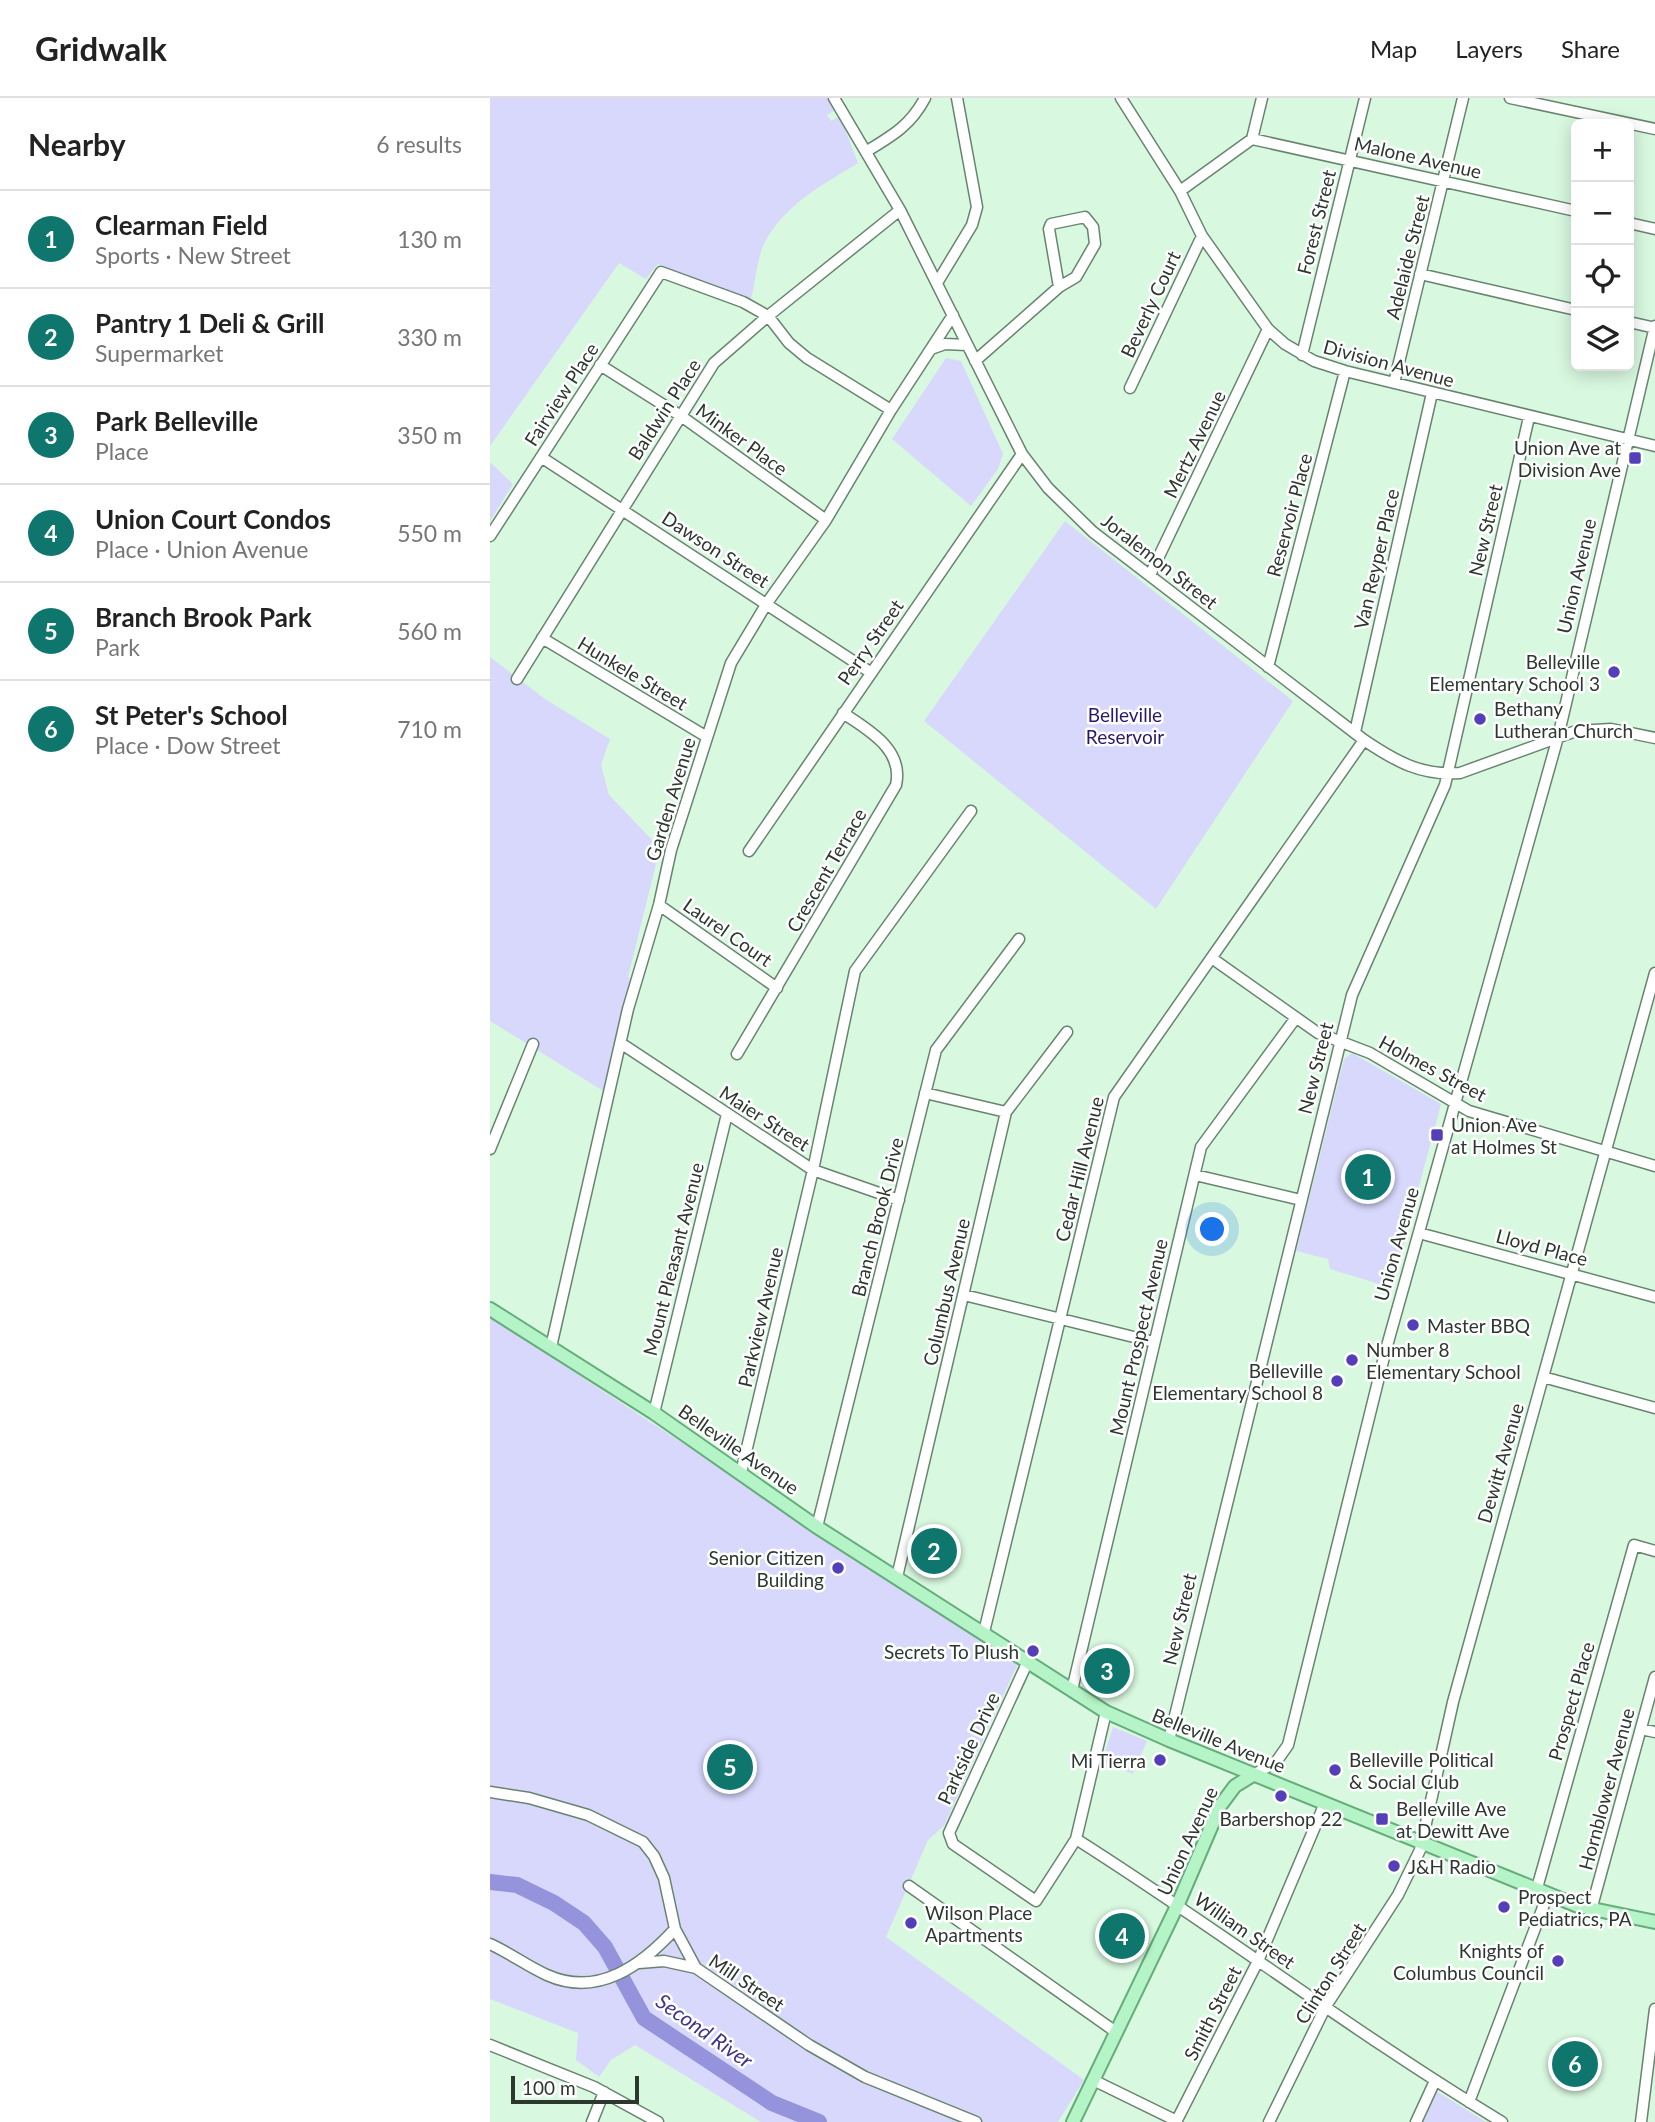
<!DOCTYPE html>
<html lang="en">
<head>
<meta charset="utf-8">
<style>
  body { margin:0; font-family:Lato,sans-serif; background:#f2f2f2; color:#222 }
  .controls { position:absolute; right:21px; top:21px; display:grid; overflow:hidden; border-radius:10px; box-shadow:0 4px 18px #0003 }
  .controls button { width:63px; height:63px; display:grid; place-items:center; padding:0; border:0; border-bottom:2px solid #e0e0e0; background:#fff; color:#222; font:35px sans-serif }
  .scale { position:absolute; left:21px; bottom:18px; width:128px; box-sizing:border-box; padding-left:7px; border:4px solid #2c382f; border-top:0; font-size:19px; line-height:24px; white-space:nowrap; color:#2c382f; -webkit-text-stroke:5px #fff; paint-order:stroke }
  .you { position:absolute; left:723px; top:1132px; width:24px; height:24px; margin:-18px; border:5px solid #fff; border-radius:50%; background:#1a73e8; box-shadow:0 0 0 10px #1a73e833 }
  .badge { display:grid; place-items:center; width:46px; height:46px; border-radius:50%; background:#0f766e; color:#fff; font-size:23px; font-weight:700 }
  .pin { position:absolute; translate:-50% -50%; border:4px solid #fff; box-shadow:0 2px 7px #0006 }
  .list { margin:0; padding:0; list-style:none }
  h2 { display:flex; justify-content:space-between; align-items:center; height:91px; margin:0; padding:0 28px; font-size:30px }
  h2 small { font-size:23px; font-weight:400; color:#767676 }
  .list li { display:grid; grid-template-columns:46px 1fr auto; gap:21px; align-items:center; box-sizing:border-box; height:98px; padding:0 28px; border-top:2px solid #e0e0e0 }
  .list b { display:block; font-size:26px; white-space:nowrap }
  .list p { margin:0; font-size:23px; white-space:nowrap; color:#767676 }
  .list em { font-size:23px; font-style:normal; color:#767676 }
  .icon { flex:none; width:38px; height:38px; fill:none; stroke:currentColor; stroke-width:2; stroke-linecap:round; stroke-linejoin:round }
  .map { position:relative; flex:none; width:1165px; height:2024px; overflow:hidden }
  header { display:flex; align-items:center; gap:42px; box-sizing:border-box; height:98px; padding:0 35px; background:#fff; border-bottom:2px solid #e0e0e0 }
  header strong { font-size:33px }
  nav { display:flex; gap:38px; margin-inline-start:auto; font-size:24px }
  main { display:flex }
  aside { flex:1; background:#fff }
  .map>svg:first-child { display:block }
  .green { fill:#d7d8fb }
  .lines { fill:none; stroke-linecap:round; stroke-linejoin:round }
  .river { stroke:#9493db; stroke-width:16 }
  .minor-casing { stroke:#68846f; stroke-width:13 }
  .major-casing { stroke:#65ad7a; stroke-width:16 }
  .minor { stroke:#fff; stroke-width:10 }
  .major { stroke:#b5f4c7; stroke-width:12 }
  .poi-dot { fill:#5340b8; stroke:#fff; stroke-width:2.5 }
  .labels { text-anchor:middle; dominant-baseline:central; stroke-width:5; stroke-linejoin:round; paint-order:stroke }
  .street-label { font-size:19px; fill:#2c382f; stroke:#fff }
  .poi-label { font-size:19px; fill:#2c382f; stroke:#fff; text-anchor:start }
  .park-label { font-size:19px; fill:#29186b; stroke:#fff }
  .water-label { font-size:21px; font-style:italic; fill:#403589; stroke:#fff }
</style>
</head>
<body>
<header>
<strong>Gridwalk</strong>
<nav><a>Map</a><a>Layers</a><a>Share</a></nav>
</header>
<main>
<aside>
<h2>Nearby<small>6 results</small></h2>
<ul class="list">
<li><span class="badge">1</span><div><b>Clearman Field</b><p>Sports · New Street</p></div><em>130 m</em></li>
<li><span class="badge">2</span><div><b>Pantry 1 Deli &amp; Grill</b><p>Supermarket</p></div><em>330 m</em></li>
<li><span class="badge">3</span><div><b>Park Belleville</b><p>Place</p></div><em>350 m</em></li>
<li><span class="badge">4</span><div><b>Union Court Condos</b><p>Place · Union Avenue</p></div><em>550 m</em></li>
<li><span class="badge">5</span><div><b>Branch Brook Park</b><p>Park</p></div><em>560 m</em></li>
<li><span class="badge">6</span><div><b>St Peter's School</b><p>Place · Dow Street</p></div><em>710 m</em></li>
</ul>
</aside>
<div class="map">
<svg width="1165" height="2024" viewBox="0 0 1165 2024">
  <rect width="100%" height="100%" fill="#d9f8e0"/>
  <!-- green -->
  <path class="green" d="M0,0H337L346,12L337,17L341,23L350,18L368,65C334,86 297,105 276,142C267,158 266,182 261,201L168,166L156,181L129,165L0,348Z
    M456,260L471,263L513,356L508,371L481,408L402,341Z
    M0,364L23,386L0,423Z
    M575,423L803,603L666,811L434,623Z
    M0,559L55,601L120,641L111,667L119,697L170,750L138,879L149,891L123,999L0,923Z
    M862,955L951,1006L902,1190L840,1171L838,1161L806,1153L854,961Z
    M0,1220C177,1333 351,1451 528,1565L454,1728L438,1742L396,1839L594,1982L568,2024H271L145,1947L121,1962L109,1979L86,1962L88,1935L0,1901Z
    M623,1629L657,1643L643,1676L612,1664Z
    M946,1993L996,2024H931Z"/>
  <g class="lines">
    <!-- river -->
    <path class="river" d="M0,1784L27,1787L64,1805L94,1825L115,1849L154,1920L282,2005L329,2024"/>
    <!-- minor casing -->
    <g class="minor-casing">
      <path id="minor" d="M344,0L410,112L532,356L558,390L603,434L874,642C905,663 931,678 970,675L1086,633L1121,631L1165,640
        M631,0L690,93L712,138L778,231L795,246L824,263L855,273L1165,348
        M1020,0L1165,31
        M762,41L1086,113
        M377,53C402,38 421,27 435,0
        M690,93L762,41L772,0
        M1139,125L1165,131
        M930,176L1086,212
        M447,185L482,127L487,109L467,0
        M1139,224L1165,230
        M441,251L455,246L477,247
        M812,257L875,0
        M485,263L569,189L586,179L605,146L603,129L595,119L561,126L559,131L569,189
        M110,267L191,318L336,422
        M904,285L973,0
        M640,290L712,138
        M51,359L380,574
        M0,438L171,174L253,204L278,218L299,245L317,260L401,312
        M660,477L778,231
        M52,540L217,639
        M778,569L855,273
        M27,581L224,265L278,218L410,112
        M865,634L942,295
        M259,753L532,356
        M169,807L287,890
        M723,861L828,935L880,955L979,1013L1165,1068
        M132,946L323,1072L409,1102
        M247,956L406,687C414,651 378,632 353,615
        M435,995L516,1014
        M0,1051L43,946
        M705,1077L811,1102
        M929,1135L1165,1199
        M474,1197L664,1244
        M61,1249L138,911L169,807L181,752L241,565L277,505L336,422L401,312L463,217
        M1053,1279L1165,1310
        M164,1315L237,1016
        M251,1375L323,1072L365,873L481,713
        M327,1429L446,952L529,841
        M407,1479L516,1014L577,934
        M494,1534L624,999L874,642
        M538,1563L459,1735L463,1746L546,1803L586,1741L616,1614
        M582,1592L711,1049L805,921
        M1151,1631L1165,1634
        M679,1642L862,897L955,687L1039,319
        M763,1677L786,1664L798,1647L895,1255L1068,639L1165,228
        M0,1694L39,1700L98,1717L153,1744L164,1758L174,1780L185,1831L206,1870
        M586,1741C730,1832 866,1936 1012,2024
        M419,1788L626,1934
        M1047,1790L1144,1447L1165,1453
        M1101,1812L1165,1579
        M0,1846C20,1855 37,1868 57,1877C108,1900 152,1867 185,1831
        M149,1865L174,1863L206,1870L319,1947L375,1979L486,2024
        M0,1947L104,1989L168,2024
        M603,1982L687,2023
        M979,2004L1058,1796
        M102,2024L114,1994
        M686,2024L768,1863L835,1705
        M779,2024L836,1908L908,1797L930,1752L963,1604L1165,875
        M926,2024L944,1985
        M1151,2024L1165,1911"/>
    </g>
    <!-- major casing -->
    <g class="major-casing">
      <path id="major" d="M0,1211L164,1315L327,1429L616,1614L679,1642L1088,1808L1165,1824
        M583,2024L688,1806L730,1708L745,1688L763,1677"/>
    </g>
    <!-- minor -->
    <use href="#minor" class="minor"/>
    <!-- major -->
    <use href="#major" class="major"/>
  </g>
  <!-- markers -->
  <g class="poi-dot">
    <rect x="1138" y="353" width="14" height="14" rx="3.5"/>
    <circle cx="1124" cy="574" r="7"/>
    <circle cx="990" cy="621" r="7"/>
    <rect x="940" y="1030" width="14" height="14" rx="3.5"/>
    <circle cx="923" cy="1227" r="7"/>
    <circle cx="862" cy="1262" r="7"/>
    <circle cx="847" cy="1283" r="7"/>
    <circle cx="348" cy="1470" r="7"/>
    <circle cx="543" cy="1553" r="7"/>
    <circle cx="670" cy="1662" r="7"/>
    <circle cx="845" cy="1672" r="7"/>
    <circle cx="791" cy="1698" r="7"/>
    <rect x="885" y="1714" width="14" height="14" rx="3.5"/>
    <circle cx="904" cy="1768" r="7"/>
    <circle cx="1014" cy="1809" r="7"/>
    <circle cx="421" cy="1825" r="7"/>
    <circle cx="1068" cy="1863" r="7"/>
  </g>
  <g class="labels">
    <!-- street labels -->
    <g class="street-label">
      <text transform="translate(928 59) rotate(13)">Malone Avenue</text>
      <text transform="translate(826 124) rotate(-76)">Forest Street</text>
      <text transform="translate(917 159) rotate(-76)">Adelaide Street</text>
      <text transform="translate(660 206) rotate(-65)">Beverly Court</text>
      <text transform="translate(899 265) rotate(15)">Division Avenue</text>
      <text transform="translate(71 296) rotate(-57)">Fairview Place</text>
      <text transform="translate(174 311) rotate(-57)">Baldwin Place</text>
      <text transform="translate(252 341) rotate(36)">Minker Place</text>
      <text transform="translate(704 346) rotate(-64)">Mertz Avenue</text>
      <text transform="translate(799 417) rotate(-75)">Reservoir Place</text>
      <text transform="translate(995 432) rotate(-77)">New Street</text>
      <text transform="translate(226 451) rotate(33)">Dawson Street</text>
      <text transform="translate(886 461) rotate(-77)">Van Reyper Place</text>
      <text transform="translate(670 463) rotate(38)">Joralemon Street</text>
      <text transform="translate(1086 478) rotate(-77)">Union Avenue</text>
      <text transform="translate(380 544) rotate(-55)">Perry Street</text>
      <text transform="translate(143 575) rotate(31)">Hunkele Street</text>
      <text transform="translate(180 701) rotate(-73)">Garden Avenue</text>
      <text transform="translate(336 772) rotate(-60)">Crescent Terrace</text>
      <text transform="translate(238 834) rotate(35)">Laurel Court</text>
      <text transform="translate(825 970) rotate(-76)">New Street</text>
      <text transform="translate(943 970) rotate(28)">Holmes Street</text>
      <text transform="translate(275 1020) rotate(33)">Maier Street</text>
      <text transform="translate(589 1071) rotate(-76)">Cedar Hill Avenue</text>
      <text transform="translate(387 1119) rotate(-76)">Branch Brook Drive</text>
      <text transform="translate(906 1146) rotate(-74)">Union Avenue</text>
      <text transform="translate(1052 1149) rotate(15)">Lloyd Place</text>
      <text transform="translate(183 1161) rotate(-76)">Mount Pleasant Avenue</text>
      <text transform="translate(456 1194) rotate(-77)">Columbus Avenue</text>
      <text transform="translate(270 1219) rotate(-77)">Parkview Avenue</text>
      <text transform="translate(648 1239) rotate(-77)">Mount Prospect Avenue</text>
      <text transform="translate(249 1351) rotate(35)">Belleville Avenue</text>
      <text transform="translate(1010 1365) rotate(-74)">Dewitt Avenue</text>
      <text transform="translate(689 1521) rotate(-77)">New Street</text>
      <text transform="translate(1081 1603) rotate(-74)">Prospect Place</text>
      <text transform="translate(729 1642) rotate(22)">Belleville Avenue</text>
      <text transform="translate(478 1650) rotate(-65)">Parkside Drive</text>
      <text transform="translate(1116 1691) rotate(-75)">Hornblower Avenue</text>
      <text transform="translate(697 1743) rotate(-65)">Union Avenue</text>
      <text transform="translate(755 1832) rotate(35)">William Street</text>
      <text transform="translate(840 1875) rotate(-58)">Clinton Street</text>
      <text transform="translate(257 1884) rotate(34)">Mill Street</text>
      <text transform="translate(722 1915) rotate(-63)">Smith Street</text>
    </g>
    <!-- poi labels -->
    <g class="poi-label">
      <text x="1131" y="349" text-anchor="end">Union Ave at<tspan x="1131" dy="22">Division Ave</tspan></text>
      <text x="1110" y="563" text-anchor="end">Belleville<tspan x="1110" dy="22">Elementary School 3</tspan></text>
      <text x="1004" y="610">Bethany<tspan x="1004" dy="22">Lutheran Church</tspan></text>
      <text x="961" y="1026">Union Ave<tspan x="961" dy="22">at Holmes St</tspan></text>
      <text x="937" y="1227">Master BBQ</text>
      <text x="876" y="1251">Number 8<tspan x="876" dy="22">Elementary School</tspan></text>
      <text x="833" y="1272" text-anchor="end">Belleville<tspan x="833" dy="22">Elementary School 8</tspan></text>
      <text x="334" y="1459" text-anchor="end">Senior Citizen<tspan x="334" dy="22">Building</tspan></text>
      <text x="529" y="1553" text-anchor="end">Secrets To Plush</text>
      <text x="859" y="1661">Belleville Political<tspan x="859" dy="22">&amp; Social Club</tspan></text>
      <text x="656" y="1662" text-anchor="end">Mi Tierra</text>
      <text x="906" y="1710">Belleville Ave<tspan x="906" dy="22">at Dewitt Ave</tspan></text>
      <text x="791" y="1720" text-anchor="middle">Barbershop 22</text>
      <text x="918" y="1768">J&amp;H Radio</text>
      <text x="1028" y="1798">Prospect<tspan x="1028" dy="22">Pediatrics, PA</tspan></text>
      <text x="435" y="1814">Wilson Place<tspan x="435" dy="22">Apartments</tspan></text>
      <text x="1054" y="1852" text-anchor="end">Knights of<tspan x="1054" dy="22">Columbus Council</tspan></text>
    </g>
    <!-- park labels -->
    <g class="park-label">
      <text x="635" y="616">Belleville<tspan x="635" dy="22">Reservoir</tspan></text>
    </g>
    <!-- water labels -->
    <g class="water-label">
      <text transform="translate(215 1932) rotate(35)">Second River</text>
    </g>
  </g>
</svg>
<div class="controls">
<button>+</button>
<button>−</button>
<button><svg class="icon" aria-label="locate" viewBox="0 0 24 24"><circle cx="12" cy="12" r="6"/><path d="M12 2v4M12 18v4M2 12h4M18 12h4"/></svg></button>
<button><svg class="icon" aria-label="layers" viewBox="0 0 24 24"><path d="M12 4l9 5-9 5-9-5zM3 14l9 5 9-5"/></svg></button>
</div>
<div class="scale">100 m</div>
<div class="you"></div>
<div class="pin badge" style="left:878px;top:1079px">1</div>
<div class="pin badge" style="left:444px;top:1453px">2</div>
<div class="pin badge" style="left:617px;top:1573px">3</div>
<div class="pin badge" style="left:632px;top:1838px">4</div>
<div class="pin badge" style="left:240px;top:1669px">5</div>
<div class="pin badge" style="left:1085px;top:1966px">6</div>
</div>
</main>
</body>
</html>
